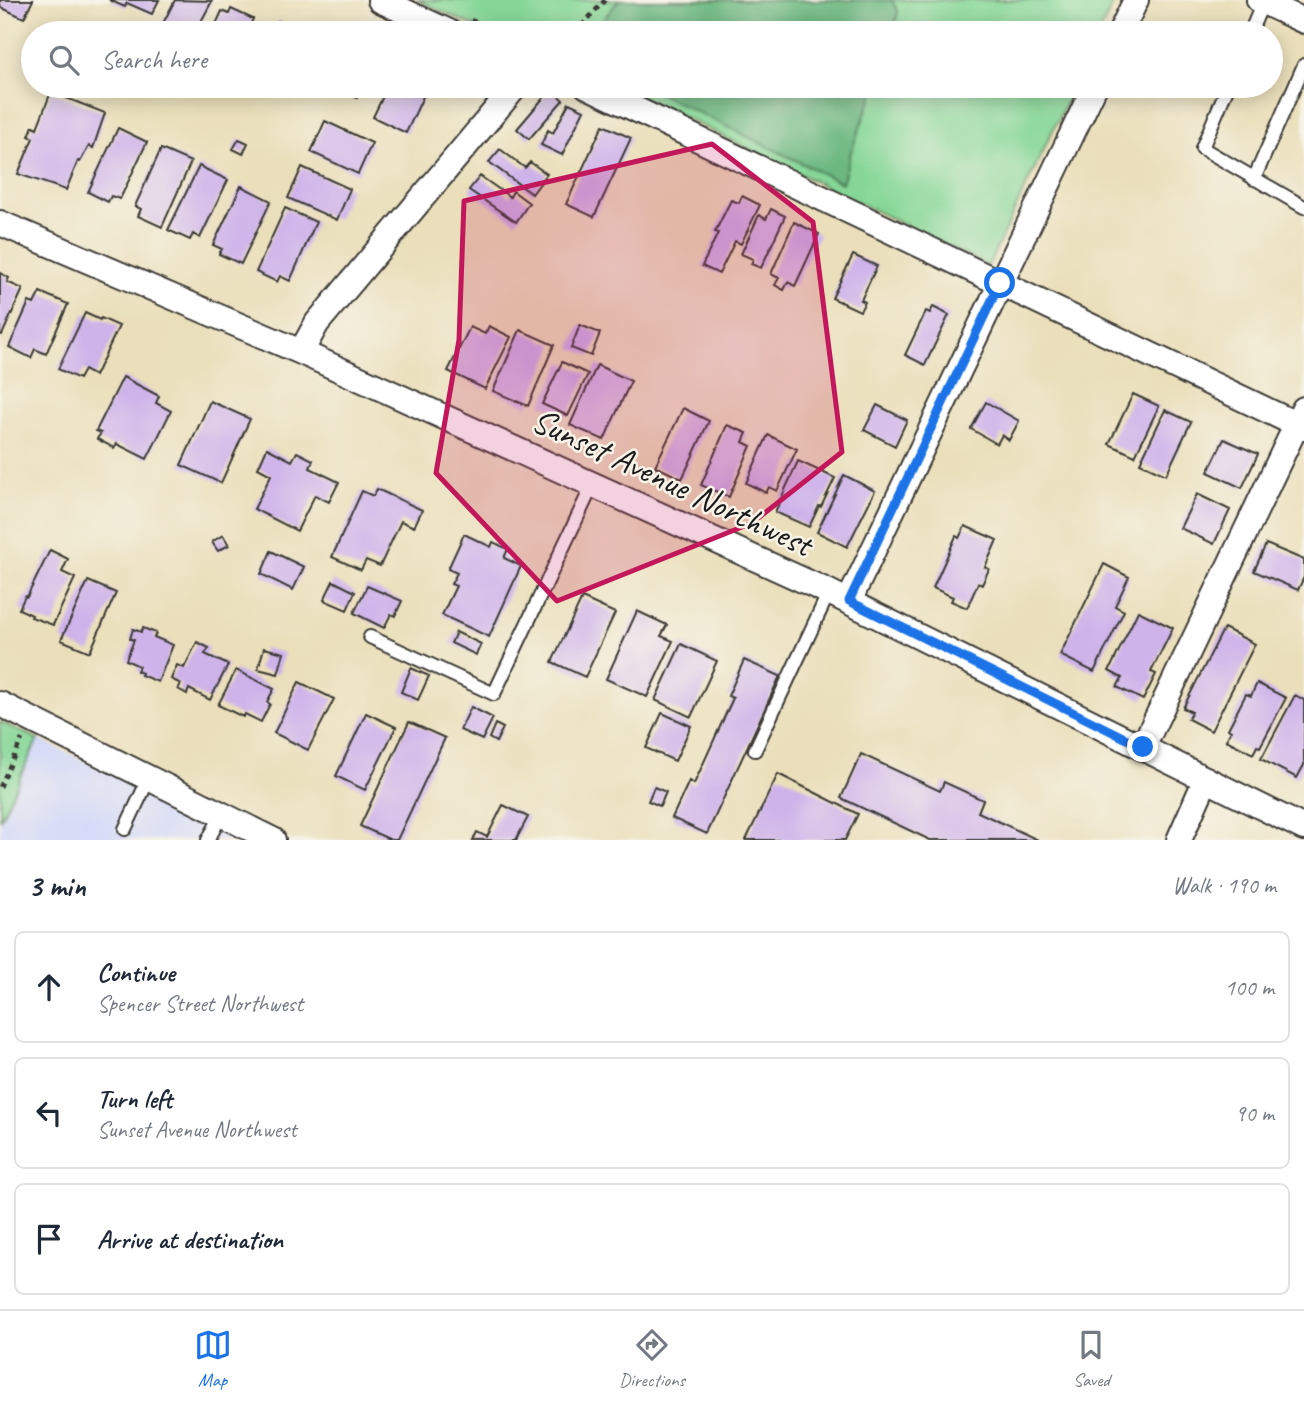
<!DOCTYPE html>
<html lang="en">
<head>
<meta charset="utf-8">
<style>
  body { margin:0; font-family:Caveat,sans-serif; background:#f6f6f7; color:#1f2937 }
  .stop { position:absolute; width:21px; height:21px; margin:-16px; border:5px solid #1a73e8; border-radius:50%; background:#fff }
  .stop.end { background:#1a73e8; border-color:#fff; box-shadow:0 2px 7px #0008 }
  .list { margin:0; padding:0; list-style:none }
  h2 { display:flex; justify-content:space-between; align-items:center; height:91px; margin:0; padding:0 28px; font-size:30px }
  h2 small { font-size:23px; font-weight:400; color:#747a83 }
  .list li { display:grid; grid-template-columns:46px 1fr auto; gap:21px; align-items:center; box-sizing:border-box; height:112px; margin:0 14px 14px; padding:0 14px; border:2px solid #e0e1e3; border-radius:10px }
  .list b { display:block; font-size:26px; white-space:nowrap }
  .list p { margin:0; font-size:23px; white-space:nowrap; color:#747a83 }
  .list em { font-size:23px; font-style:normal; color:#747a83 }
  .icon { flex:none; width:38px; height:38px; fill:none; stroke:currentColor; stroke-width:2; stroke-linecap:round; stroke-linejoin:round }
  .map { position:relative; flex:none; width:1304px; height:840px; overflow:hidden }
  .search { position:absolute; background:#fff; box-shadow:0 4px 18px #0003; left:21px; right:21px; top:21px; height:77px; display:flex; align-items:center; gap:18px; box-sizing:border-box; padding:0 24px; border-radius:38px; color:#747a83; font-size:26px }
  .sheet { height:469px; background:#fff }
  nav { display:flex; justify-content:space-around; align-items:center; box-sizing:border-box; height:98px; border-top:2px solid #e0e1e3; background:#fff; font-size:19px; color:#747a83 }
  nav a { display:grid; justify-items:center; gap:4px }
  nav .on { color:#1a73e8 }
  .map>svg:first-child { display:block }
  .built { fill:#d3d9f9 }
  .green { fill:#86d797; stroke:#517a5a; stroke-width:2 }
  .forest { fill:#6cb880; stroke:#446a4e; stroke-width:2 }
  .building { fill:#ceb2ea }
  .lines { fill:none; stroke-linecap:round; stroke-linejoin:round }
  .service-casing { stroke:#3b3934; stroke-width:16 }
  .minor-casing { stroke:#3b3934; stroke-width:28 }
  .path { stroke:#3b3934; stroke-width:4.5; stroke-dasharray:5 5; stroke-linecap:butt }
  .service { stroke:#fff; stroke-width:12 }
  .minor { stroke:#fff; stroke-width:24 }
  .route { stroke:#1a73e8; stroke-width:9 }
  .marked { fill:#c2185b; fill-opacity:0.2; stroke:#c2185b; stroke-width:5; stroke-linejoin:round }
  .labels { text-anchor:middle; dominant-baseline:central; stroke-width:5; stroke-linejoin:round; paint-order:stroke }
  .street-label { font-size:35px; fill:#1c1c1c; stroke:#f7f3e8 }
</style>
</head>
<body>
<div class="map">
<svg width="1304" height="840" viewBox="0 0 1304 840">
  <rect width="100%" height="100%" fill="#f7f3e8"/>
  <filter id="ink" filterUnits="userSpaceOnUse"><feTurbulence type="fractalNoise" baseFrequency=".0143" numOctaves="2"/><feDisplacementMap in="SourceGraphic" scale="14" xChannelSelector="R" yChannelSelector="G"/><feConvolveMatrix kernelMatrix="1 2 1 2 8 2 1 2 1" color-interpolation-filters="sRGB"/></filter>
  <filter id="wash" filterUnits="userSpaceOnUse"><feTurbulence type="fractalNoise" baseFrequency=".00686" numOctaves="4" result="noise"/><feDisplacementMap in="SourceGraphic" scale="28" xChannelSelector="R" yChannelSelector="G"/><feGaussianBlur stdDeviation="1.57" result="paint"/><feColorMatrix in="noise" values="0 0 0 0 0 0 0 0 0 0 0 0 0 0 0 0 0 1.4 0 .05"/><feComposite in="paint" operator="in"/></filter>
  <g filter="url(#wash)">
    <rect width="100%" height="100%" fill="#eadfba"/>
    <!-- built -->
    <path class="built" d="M38,739L156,794L242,840H0V820Z"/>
    <!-- green -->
    <path class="green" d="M417,0H1115L1099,33H489Z
      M620,86H1074L988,266Z
      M0,722L38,739L0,820Z"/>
    <!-- forest -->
    <path class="forest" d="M619,0H892L898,12L893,33H592Z
      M644,86H876L852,149L842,183Z"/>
    <g id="blocks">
      <!-- building -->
      <path class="building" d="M0,0H33L24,18L0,7Z
        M109,0H159L152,14L127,3L125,7Z
        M175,0L212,1L195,33L159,31Z
        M231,9L253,19L246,33H212L222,11L229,14Z
        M278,21L303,33H272Z
        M331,86H363L357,98Z
        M388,86H428L406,133L373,117Z
        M551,89L563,100L529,139L517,129Z
        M51,92L105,113L93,148L89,146L80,162L78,161L66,190L18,174L33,138L29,136L33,126L37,128Z
        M569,103L584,110L562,155L541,145L548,130L553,133Z
        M325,121L372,143L358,174L311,152Z
        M603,125L631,138L594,217L566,204Z
        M118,128L147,142L120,199L111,196L108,202L88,192Z
        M239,139L248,143L243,154L233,149Z
        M161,149L191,162L162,227L138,216L141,209L135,206Z
        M500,149L525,168L530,162L547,174L532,194L489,162Z
        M199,166L228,180L200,238L193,234L190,240L168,230Z
        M302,167L350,189L337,220L288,198Z
        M480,176L510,197L513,191L529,203L516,222L469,190Z
        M241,186L271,201L241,264L219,254L222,249L213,245Z
        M742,196L760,205L741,244L735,241L719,274L702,266L718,233L715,232L731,200L739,203Z
        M285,208L316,222L290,281L280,276L277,282L256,272Z
        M771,209L785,216L761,268L751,264L753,259L741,254L759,215L766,219Z
        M794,222L819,234L795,286L788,282L784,290L775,285L779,278L771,274Z
        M853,255L877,266L861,300L865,302L860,311L832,298Z
        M0,273L9,278L7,282L23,289L2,335L0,334Z
        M40,292L68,304L46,354L35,349L31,358L9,347L29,302L34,304Z
        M933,307L949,315L925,365L905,355L926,311L930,313Z
        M85,313L100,320L101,318L119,326L95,376L84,370L79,379L58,369Z
        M580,325L600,333L591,356L571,348Z
        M489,326L511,337L485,389L448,371L470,327L485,334Z
        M520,330L554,345L528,406L493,391Z
        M562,362L588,374L568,416L542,404Z
        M597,365L631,381L604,440L570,425Z
        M123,377L159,396L156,403L171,411L147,459L117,444L114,448L97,439L101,433L96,431Z
        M1133,394L1159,406L1135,456L1109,444Z
        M210,401L250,419L221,483L181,465Z
        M986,402L1019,421L1009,440L1002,435L997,444L971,429Z
        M877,405L907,420L895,446L864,430Z
        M683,408L709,421L682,479L655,466Z
        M1165,410L1191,422L1166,475L1140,463Z
        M727,425L747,433L743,442L751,446L729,497L701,485Z
        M768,435L797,449L777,491L769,487L766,493L746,483Z
        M1224,439L1258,454L1242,488L1208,472Z
        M267,448L292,461L297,452L313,460L310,468L339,482L329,502L315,495L297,531L254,509L271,475L258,468Z
        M798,461L835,478L821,507L819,506L809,527L775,512Z
        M844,475L875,491L847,547L817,532Z
        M377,489L422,510L414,527L401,521L380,566L366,560L361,570L332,557L362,491L373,496Z
        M1197,494L1230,510L1214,544L1180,528Z
        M965,526L997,540L985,567L989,569L982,585L978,583L967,608L951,601L953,597L933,588L956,536L959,538Z
        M464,534L491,547L493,542L508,549L504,558L521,566L489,637L442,615L456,586L451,584L457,573L448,569Z
        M223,535L229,545L218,551L212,542Z
        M1266,544L1304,560V577L1298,590L1254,571Z
        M50,550L68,559L62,572L75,578L53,625L31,617L32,615L19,609L25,596L27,597Z
        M271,551L304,567L293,590L261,574Z
        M1104,564L1129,577L1115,606L1124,611L1094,672L1060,655Z
        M88,581L116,593L90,652L61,640Z
        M333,581L355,592L347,610L324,600Z
        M367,586L402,601L395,616L391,614L384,628L354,613Z
        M582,598L615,613L585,677L552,662Z
        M637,611L667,625L661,636L673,641L647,697L606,679Z
        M1138,611L1173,628L1151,672L1156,674L1143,700L1117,687L1122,678L1109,671Z
        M143,628L156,633L154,637L173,645L158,682L141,675L142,673L137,671L139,666L126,660L134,640L130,639L133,629L141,632Z
        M1224,628L1255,644L1211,731L1188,719L1192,712L1183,708Z
        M456,632L481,644L476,655L451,643Z
        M197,642L209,648L205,654L228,665L210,700L189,689L187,694L178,689L181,684L171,679L177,665L184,668Z
        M681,644L717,661L691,717L655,700Z
        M264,648L284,653L278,674L258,669Z
        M744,660L780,676L707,834L672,818L689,781L694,784L733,698L728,696Z
        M411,668L429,676L418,700L401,692Z
        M236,670L274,689L267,702L270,704L261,722L245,714L243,717L218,705Z
        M299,682L334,699L308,750L274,733Z
        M1257,683L1286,698L1260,747L1257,746L1253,754L1226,740L1231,731L1228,729L1246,694L1251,696Z
        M1295,695L1304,700V765L1297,778L1261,759Z
        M471,707L493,718L482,740L460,730Z
        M366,713L396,727L365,790L336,776Z
        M662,713L691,726L675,761L646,748Z
        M409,722L445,738L397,840H391L360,826Z
        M495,724L503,728L496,742L489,738Z
        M861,754L940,791L944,782L983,800L978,812L1038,840H930L841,798Z
        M778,774L858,814L845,840H746Z
        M654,787L666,792L660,806L648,801Z
        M503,805L528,817L516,840H473L477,832L487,837Z"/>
    </g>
  </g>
  <g filter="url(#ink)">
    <use href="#blocks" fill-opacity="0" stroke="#3b3934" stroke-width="2"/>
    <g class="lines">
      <!-- service casing -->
      <g class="service-casing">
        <path id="service" d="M1250,33L1263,2
          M1228,86L1202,148L1304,207
          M1254,179L1304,65
          M370,637L494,694L593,484
          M755,750L829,592
          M125,829L149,778
          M208,840L222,814"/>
      </g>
      <!-- minor casing -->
      <g class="minor-casing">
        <path id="minor" d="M380,0L451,33
          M1259,0L1304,21
          M1120,33L1136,0
          M587,86L1304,428
          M0,223L301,352L829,592L1304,828
          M301,352L317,323L516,86
          M849,601L1095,86
          M0,704L273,840
          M1143,747L1304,409
          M1179,840L1206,779"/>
      </g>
      <!-- path -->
      <path class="path" d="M471,20L501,33
        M575,33L605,0
        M0,787L22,739"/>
      <!-- service -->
      <use href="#service" class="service"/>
      <!-- minor -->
      <use href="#minor" class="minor"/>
    </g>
  </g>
  <g class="lines" filter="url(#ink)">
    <!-- route -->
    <path class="route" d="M1000,283L849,601L1143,747"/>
  </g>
  <!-- marked area -->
  <path class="marked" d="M712,144L813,222L842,452L752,523L557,601L436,473L459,340L464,201Z"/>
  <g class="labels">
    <!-- street labels -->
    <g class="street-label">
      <text transform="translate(672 482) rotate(25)">Sunset Avenue Northwest</text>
    </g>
  </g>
</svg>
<div class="stop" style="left:1000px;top:283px"></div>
<div class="stop end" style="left:1143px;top:747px"></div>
<div class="search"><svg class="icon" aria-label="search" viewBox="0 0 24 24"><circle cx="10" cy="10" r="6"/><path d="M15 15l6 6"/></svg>Search here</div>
</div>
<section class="sheet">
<h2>3 min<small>Walk · 190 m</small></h2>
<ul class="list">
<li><svg class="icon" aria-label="ahead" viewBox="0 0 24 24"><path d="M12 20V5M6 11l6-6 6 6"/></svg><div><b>Continue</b><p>Spencer Street Northwest</p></div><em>100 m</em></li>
<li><svg class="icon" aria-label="left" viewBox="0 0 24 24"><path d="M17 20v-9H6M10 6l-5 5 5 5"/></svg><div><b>Turn left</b><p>Sunset Avenue Northwest</p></div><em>90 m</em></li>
<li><svg class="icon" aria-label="arrive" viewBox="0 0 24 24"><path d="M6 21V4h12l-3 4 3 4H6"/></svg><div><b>Arrive at destination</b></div></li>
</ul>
</section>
<nav>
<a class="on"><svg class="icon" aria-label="map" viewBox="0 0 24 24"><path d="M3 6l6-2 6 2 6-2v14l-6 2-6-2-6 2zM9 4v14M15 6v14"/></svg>Map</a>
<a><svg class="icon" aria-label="directions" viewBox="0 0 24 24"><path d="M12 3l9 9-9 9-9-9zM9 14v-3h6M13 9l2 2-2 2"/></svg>Directions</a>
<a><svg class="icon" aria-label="saved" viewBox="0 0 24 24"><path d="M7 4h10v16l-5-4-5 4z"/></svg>Saved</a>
</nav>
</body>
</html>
